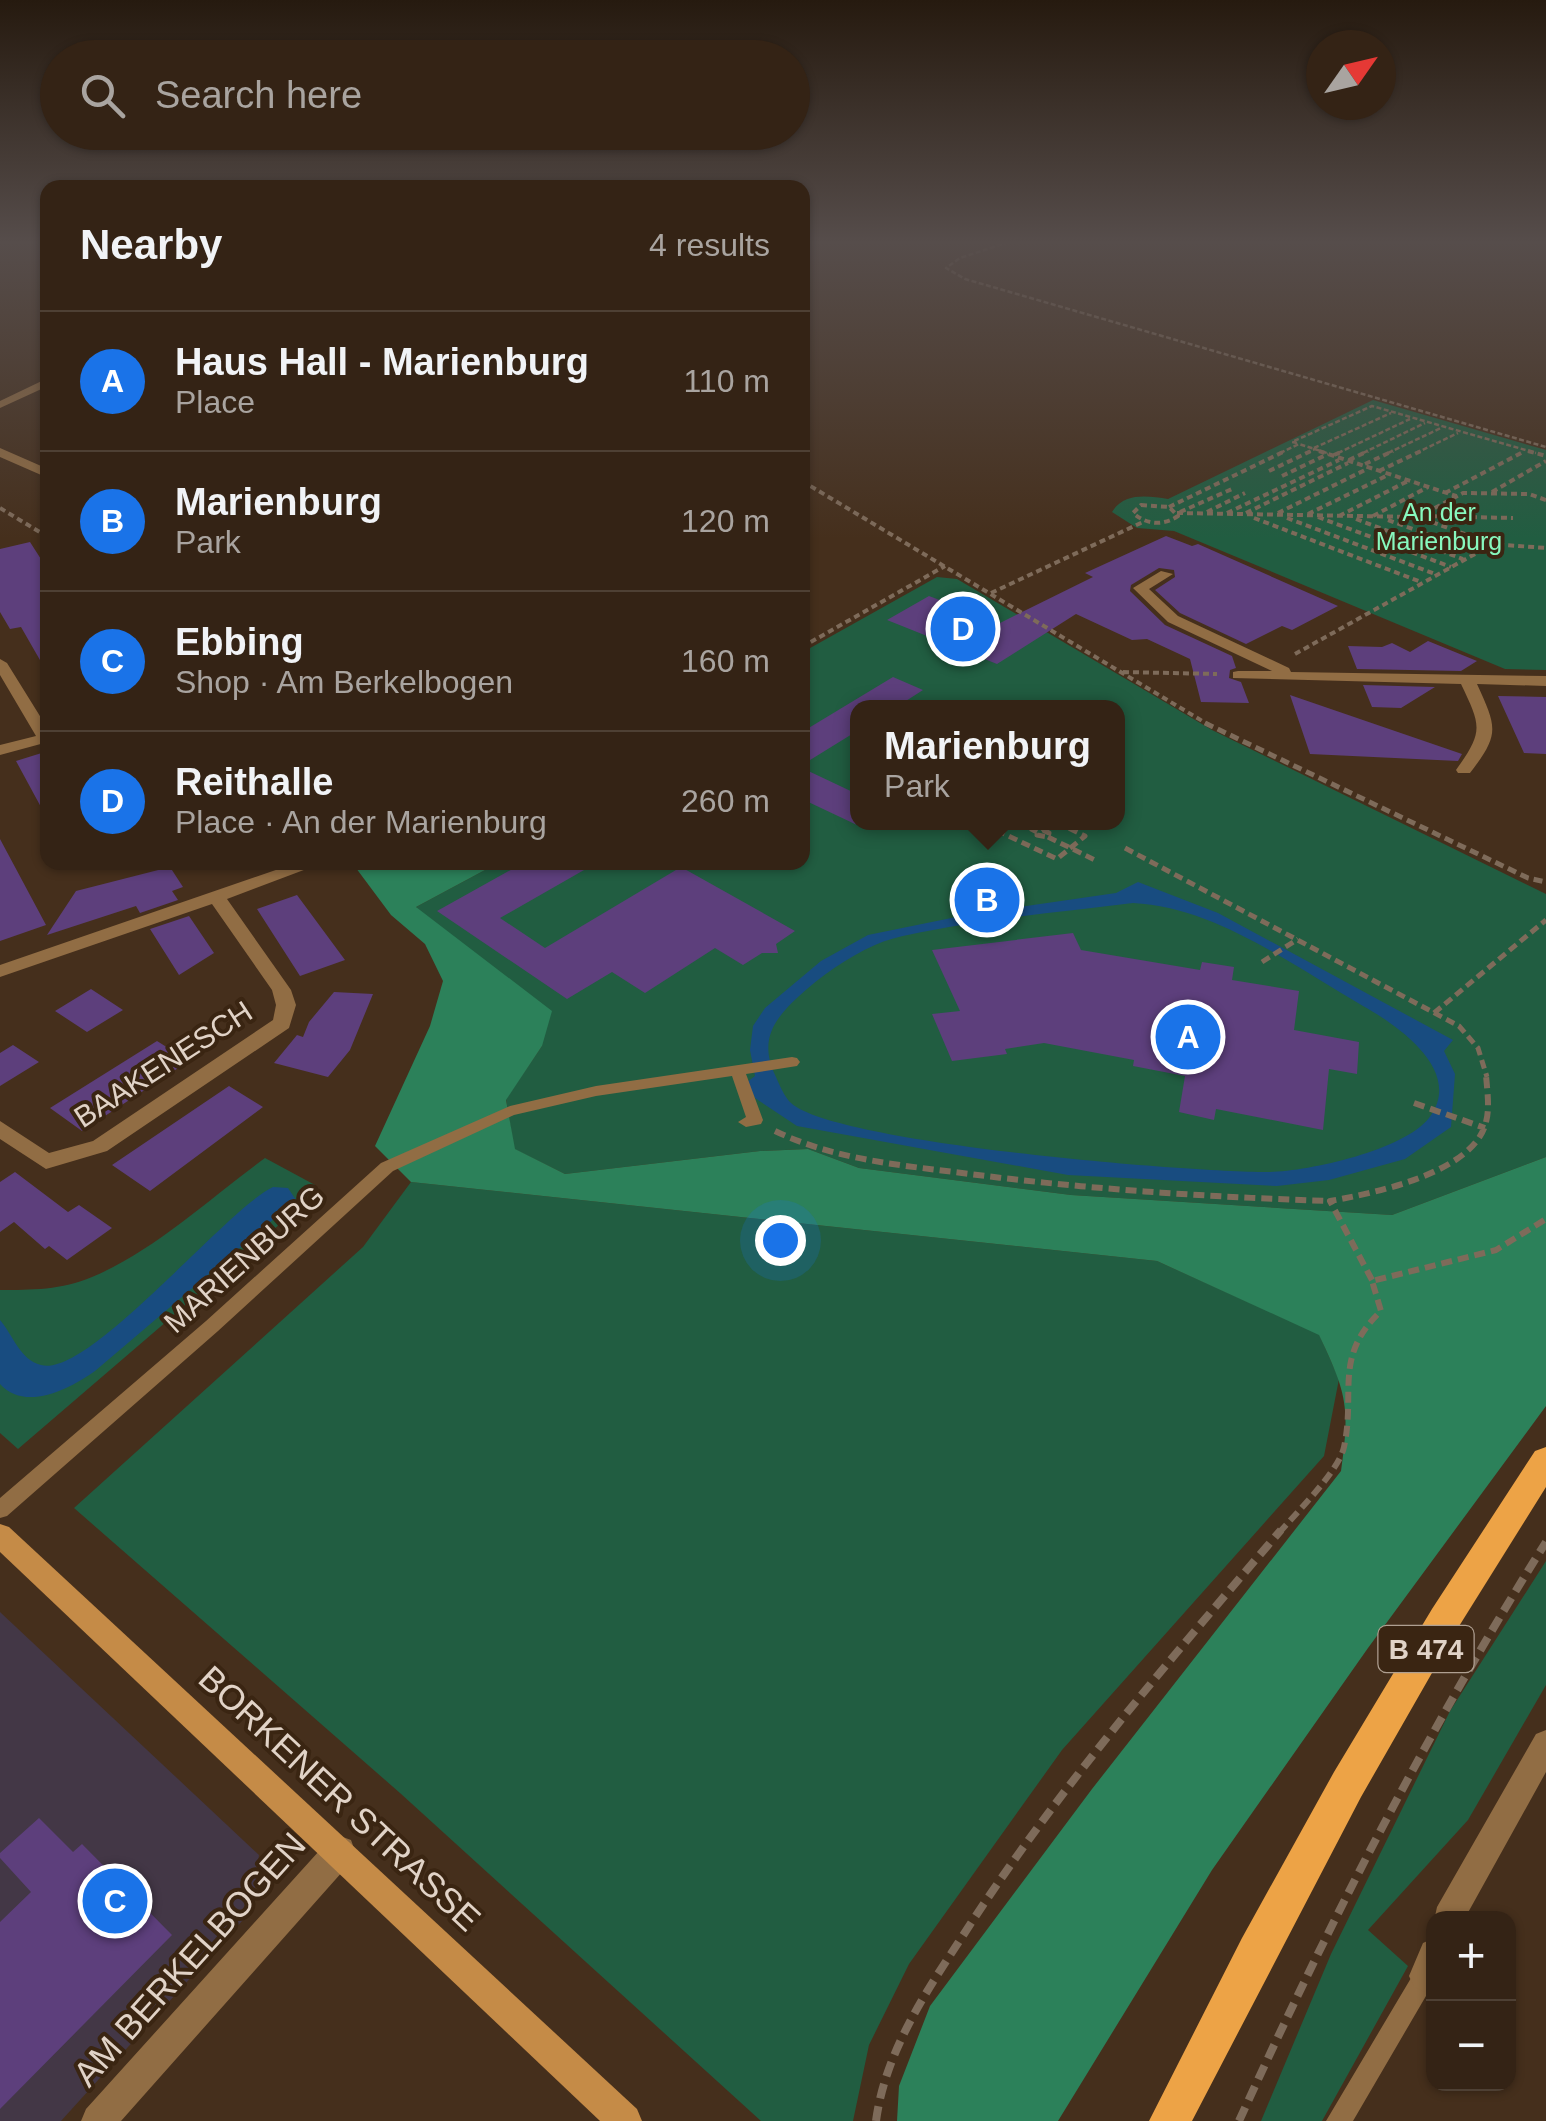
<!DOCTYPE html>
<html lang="en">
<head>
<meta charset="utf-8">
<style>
  body { margin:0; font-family:Helvetica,sans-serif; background:#3c2b1e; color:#f1f3f6 }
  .controls { position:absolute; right:30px; bottom:30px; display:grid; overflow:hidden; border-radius:20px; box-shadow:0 2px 8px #0004 }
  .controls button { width:90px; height:90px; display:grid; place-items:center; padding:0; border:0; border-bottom:2px solid #4e4034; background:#342315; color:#f1f3f6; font:50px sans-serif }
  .compass { position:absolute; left:1306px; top:30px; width:90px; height:90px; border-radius:50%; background:#342315; box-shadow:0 2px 8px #0004; rotate:56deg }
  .you { position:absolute; left:780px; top:1240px; width:35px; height:35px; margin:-25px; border:8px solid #fff; border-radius:50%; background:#1a73e8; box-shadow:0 0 0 15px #1a73e833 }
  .badge { display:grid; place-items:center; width:65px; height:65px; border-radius:50%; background:#1a73e8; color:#fff; font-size:32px; font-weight:700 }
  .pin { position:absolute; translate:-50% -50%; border:5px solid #fff; box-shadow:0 2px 10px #0006 }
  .popup { position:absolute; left:850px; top:700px; width:275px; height:130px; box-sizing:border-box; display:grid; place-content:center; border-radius:20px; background:#342315; filter:drop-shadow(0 2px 8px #0005); font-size:32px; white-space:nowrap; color:#a9a4a0 }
  .popup b { font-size:38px; color:#f1f3f6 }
  .popup::after { content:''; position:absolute; left:50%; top:100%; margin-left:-20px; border:20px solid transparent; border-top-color:#342315 }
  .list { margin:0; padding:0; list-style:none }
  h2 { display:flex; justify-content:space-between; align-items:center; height:130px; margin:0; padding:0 40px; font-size:42px }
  h2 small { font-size:32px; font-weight:400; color:#a9a4a0 }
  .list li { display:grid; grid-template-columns:65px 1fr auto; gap:30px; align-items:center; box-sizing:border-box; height:140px; padding:0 40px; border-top:2px solid #4e4034 }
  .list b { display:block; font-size:38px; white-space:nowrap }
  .list p { margin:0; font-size:32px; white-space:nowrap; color:#a9a4a0 }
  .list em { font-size:32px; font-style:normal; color:#a9a4a0 }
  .icon { flex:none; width:55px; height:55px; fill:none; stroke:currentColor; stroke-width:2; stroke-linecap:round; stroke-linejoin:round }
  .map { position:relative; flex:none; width:1546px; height:2121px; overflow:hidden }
  .search { position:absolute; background:#342315; box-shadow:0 2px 8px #0004; left:40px; top:40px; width:770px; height:110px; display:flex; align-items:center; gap:25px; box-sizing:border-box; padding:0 35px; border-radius:55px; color:#a9a4a0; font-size:38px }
  .panel { position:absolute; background:#342315; box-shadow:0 2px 8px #0004; left:40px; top:180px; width:770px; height:690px; border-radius:20px }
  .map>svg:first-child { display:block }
  .commercial { fill:#433746 }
  .green { fill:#215d41; fill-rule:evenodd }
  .forest { fill:#2c815a }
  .water { fill:#184c80; fill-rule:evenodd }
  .building { fill:#5d3f7c }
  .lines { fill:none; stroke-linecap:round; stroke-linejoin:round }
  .path-far4 { stroke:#7e6b5a; stroke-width:2.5; stroke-dasharray:5 2.5; stroke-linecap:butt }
  .path-far3 { stroke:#7e6b5a; stroke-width:4; stroke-dasharray:6 4; stroke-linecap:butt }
  .path-far2 { stroke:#7e6b5a; stroke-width:5; stroke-dasharray:9 5; stroke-linecap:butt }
  .path-far1 { stroke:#7e6b5a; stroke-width:6; stroke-dasharray:11 6; stroke-linecap:butt }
  .path { stroke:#7e6b5a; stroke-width:8; stroke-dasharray:15 8; stroke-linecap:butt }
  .lane { fill:#916d44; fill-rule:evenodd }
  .street { fill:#916d44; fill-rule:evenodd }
  .secondary { fill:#c58b47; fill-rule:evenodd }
  .primary { fill:#eda346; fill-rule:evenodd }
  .labels { text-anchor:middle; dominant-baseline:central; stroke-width:8; stroke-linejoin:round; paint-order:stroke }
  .far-park-label { font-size:25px; fill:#87f8be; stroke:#3a2512 }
  .shield { fill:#3a2512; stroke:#af9f91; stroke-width:2.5 }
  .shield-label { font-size:28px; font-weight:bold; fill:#e1d3c7 }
  .street-label { font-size:30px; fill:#e1d3c7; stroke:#3a2512 }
  .near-street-label { font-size:35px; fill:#e1d3c7; stroke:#3a2512 }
</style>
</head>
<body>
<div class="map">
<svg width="1546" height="2121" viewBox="0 0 1546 2121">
  <rect width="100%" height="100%" fill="#452f1c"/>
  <!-- commercial -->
  <path class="commercial" d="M0,1612L259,1855L252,1910L61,2121H0Z"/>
  <!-- green -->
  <path class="green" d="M1373,400L1546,450V670L1505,669L1174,531L1137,528L1112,512C1124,492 1148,496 1168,499Z
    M937,577L957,579L1212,730L1546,894V1157L1392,1215L1071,1195L859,1168L808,1149L760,1151L565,1174L514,1149L506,1099L542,1046L416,907L498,863L802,862L803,652ZM857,708H1117V822H857Z
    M265,1158L315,1185L301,1206L18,1449L0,1433V1290C31,1290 62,1290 92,1277C154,1251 210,1198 265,1158Z
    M411,1182L1157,1261L1319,1334L1339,1379L1324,1456L1062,1750L909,1964L869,2045L853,2121H761L400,1793L74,1508L363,1247Z
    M1546,1561V1685L1468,1820L1368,1930L1408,1966L1322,2121H1261L1331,1954L1450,1711Z"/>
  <!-- forest -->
  <path class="forest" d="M498,863L416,907L552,1011L542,1046L506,1100L515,1149L565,1174L760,1151L808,1149L859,1168L1071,1195L1392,1215L1546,1157V1406L1368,1648L1212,1870L1058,2121H897L899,2086L930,2006L1092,1789L1341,1471C1350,1406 1347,1394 1319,1335L1157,1261L411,1182L375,1146L430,1026L443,981L425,944L391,915L353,864Z"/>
  <!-- water -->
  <path class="water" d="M1138,882L1218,913L1453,1040L1444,1051L1455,1074L1451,1127L1405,1159L1329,1180L1277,1186L1068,1175L797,1126L755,1098L747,1082L755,1076L750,1050L753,1026L765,1008L821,961L868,935L971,914L1116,893ZM1133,903C1216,907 1293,966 1363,1006C1397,1025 1465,1071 1429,1118C1404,1150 1310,1171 1270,1172C1197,1173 836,1144 791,1103C785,1098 779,1084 776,1077C759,1042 772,1021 798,997C821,976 846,958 875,945C897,935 925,932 949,927C1010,916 1072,911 1133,903Z
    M273,1187L288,1188L296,1200L95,1371C70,1389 25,1412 0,1384V1320C13,1335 20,1360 41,1365C88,1379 226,1209 273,1187Z"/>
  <!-- building -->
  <path class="building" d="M1166,536L1192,546L1198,544L1338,606L1292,630L1282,626L1246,644L1180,613L1155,590L1175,577L1174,570L1159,568L1131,585L1130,591L1165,625L1232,656L1236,668L1230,670L1229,678L1241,682L1249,703L1201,702L1190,659L1147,639L1132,640L1076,614L997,664L887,620L929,596L1000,623L1093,577L1085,573Z
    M30,542L48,570V674L21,627L10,629L0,612V549Z
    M1428,641L1477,661L1461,671L1357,669L1348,646L1382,647L1392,643L1410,652Z
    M893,677L923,690L895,708H857V731L802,765V732Z
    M1363,685L1435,687L1401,708L1372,707Z
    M1290,695L1462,754L1458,761L1310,754Z
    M1498,696L1546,697V754L1524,753Z
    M48,751V820L16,761Z
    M802,768L857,794V825L802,799Z
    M0,839L46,925L0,941Z
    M525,862H598L500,918L545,948L681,867L795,931L776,944L778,953H762L743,965L715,948L645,993L612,972L567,999L437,911Z
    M170,867L183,887L172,891L178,900L140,913L136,906L47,935L76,891Z
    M297,895L345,960L300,976L257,909Z
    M189,916L214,953L179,975L150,929Z
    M1073,933L1081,950L1200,970L1202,962L1234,967L1232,980L1299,991L1294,1030L1359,1042L1357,1074L1329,1069L1323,1130L1216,1109L1214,1120L1179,1112L1185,1076L1133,1066L1134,1060L1044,1043L1005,1049L1007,1054L952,1061L932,1014L960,1011L932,950Z
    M91,989L123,1010L87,1032L55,1011Z
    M334,992L373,994L350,1050L328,1077L274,1063L297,1035L303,1037L309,1022Z
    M157,1041L189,1061L82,1131L50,1108Z
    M13,1045L39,1062L0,1086V1053Z
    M229,1086L263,1107L150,1191L112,1165Z
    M15,1172L68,1212L79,1205L112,1228L67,1260L49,1246L45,1249L14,1222L0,1232V1182Z
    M39,1818L73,1852L82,1844L172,1935L0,2109V1922L31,1892L0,1858V1853Z"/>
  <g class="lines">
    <!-- path-far4 -->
    <path class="path-far4" d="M1009,242L960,258L946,268L965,279L1546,447
      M1297,443L1292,442L1372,406L1536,453
      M1314,448L1391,413
      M1280,453L1299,444L1327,453
      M1306,453L1315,449
      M1338,453L1410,419
      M1363,453L1425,423
      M1388,453L1441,428
      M1416,453L1458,433"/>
    <!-- path-far3 -->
    <path class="path-far3" d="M1319,451L1456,496
      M1528,451L1546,456
      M1334,455L1343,451
      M1349,460L1368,451
      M1365,464L1393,451
      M1269,471L1311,451
      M1379,471L1421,451
      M1282,476L1328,454
      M802,481L1209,725
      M1492,492L1546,461
      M1445,493L1523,452
      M1546,500L1529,494L1463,493L1418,517L1492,544L1546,548
      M1141,505L1169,507L1178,516C1163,526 1147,525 1133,513Z
      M1169,507L1285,451
      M0,508L48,537
      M1180,512L1232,489
      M1207,512L1245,493
      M1177,513L1418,517
      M1227,513L1339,460
      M1246,513L1348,463
      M1278,513L1367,469
      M1308,514L1388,475
      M1339,516L1408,481
      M1373,516L1428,487
      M1421,516L1513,518
      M1318,517L1451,567
      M1254,518L1421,582
      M1287,518L1435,574
      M1356,519L1463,559
      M1388,520L1476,552
      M991,593L1145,521
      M802,647L945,566
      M1295,654L1491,545
      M1123,672L1217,674"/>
    <!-- path-far2 -->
    <path class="path-far2" d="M1205,723L1528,878L1546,882
      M1007,822L996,830L1057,859L1085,836L1056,822
      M1018,822L1037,832
      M1043,830L1049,833L1048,837L1037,835Z
      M1048,837L1097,861
      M1125,848L1459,1026L1478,1048L1487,1077
      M1262,962L1298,939
      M1434,1013L1546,920"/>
    <!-- path-far1 -->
    <path class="path-far1" d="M1414,1103L1485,1128
      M775,1131C833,1159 898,1165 962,1173C1084,1189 1207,1197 1330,1201
      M1372,1280L1330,1201C1374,1193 1474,1173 1486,1122C1490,1108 1487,1089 1486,1075
      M1279,1533C1296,1513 1339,1471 1344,1447C1356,1391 1333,1357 1381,1311L1372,1281L1496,1250L1546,1219"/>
    <!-- path -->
    <path class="path" d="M876,2121C885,2053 925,1993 962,1937C1055,1792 1169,1661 1281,1530
      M1239,2121C1330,1921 1429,1728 1546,1542"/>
    <!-- lane -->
    <path class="lane" d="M792,1057L797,1058L800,1062L797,1066L746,1074L763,1120L761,1124L746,1127L738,1122L746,1117L732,1076L596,1096L514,1115L393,1171L218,1331L7,1516L0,1518V1498L206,1321L381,1163L510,1106L596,1086Z
      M1425,1964L1433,1968V1984L1353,2121H1326L1417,1968Z"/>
    <!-- street -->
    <path class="street" d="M48,378V386L0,408V401Z
      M0,448L48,469V478L0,457Z
      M1161,571L1173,574L1149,589L1178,616L1289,668L1291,672L1546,676V686L1477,684C1497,728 1500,734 1470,773H1458L1456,770C1484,731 1481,726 1461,684L1233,678V672L1238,671H1272L1168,622L1133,588Z
      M0,659L7,663L48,729V742L0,755V745L36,736L0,675Z
      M299,862H325L227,899L291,990L296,1005L289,1028L107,1151L46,1169L0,1139V1121L49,1153L93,1141L273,1020L276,1005L272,990L212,904L0,977V965Z
      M1546,1730V1772L1465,1918L1434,1921L1437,1907L1536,1734Z
      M340,1836L351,1840L355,1851L351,1862L121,2121H81L86,2109L329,1840Z
      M1434,1938V1988L1425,1992L1414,1987L1409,1976L1423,1943Z"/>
    <!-- secondary -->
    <path class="secondary" d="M0,1524L9,1527L637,2109L642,2121H600L0,1552Z"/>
    <!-- primary -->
    <path class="primary" d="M1546,1447V1487L1456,1631L1361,1797L1192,2121H1149L1242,1938L1334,1772L1432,1609L1535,1451Z"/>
  </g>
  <!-- sky -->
  <linearGradient id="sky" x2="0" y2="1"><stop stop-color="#261a0f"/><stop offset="0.45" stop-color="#564d4b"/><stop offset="1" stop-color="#564d4b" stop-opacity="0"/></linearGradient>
  <rect width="1546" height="539" fill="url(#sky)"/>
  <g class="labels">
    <!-- far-park labels -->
    <g class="far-park-label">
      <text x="1439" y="512">An der<tspan x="1439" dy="29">Marienburg</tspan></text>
    </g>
    <!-- shield labels -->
    <rect class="shield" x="1378.5" y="1626" width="95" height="46" rx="8"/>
    <g class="shield-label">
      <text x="1426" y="1649">B 474</text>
    </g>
    <!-- street labels -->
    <g class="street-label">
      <text transform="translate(163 1064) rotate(-33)">BAAKENESCH</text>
      <text transform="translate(244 1259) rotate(-42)">MARIENBURG</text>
    </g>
    <!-- near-street labels -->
    <g class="near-street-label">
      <text transform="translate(340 1798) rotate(43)">BORKENER STRASSE</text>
      <text transform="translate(189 1959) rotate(-48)">AM BERKELBOGEN</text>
    </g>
  </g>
</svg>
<div class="controls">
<button>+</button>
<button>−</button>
</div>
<svg class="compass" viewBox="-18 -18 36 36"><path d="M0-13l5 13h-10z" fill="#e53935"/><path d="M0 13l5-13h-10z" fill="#a9a4a0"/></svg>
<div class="you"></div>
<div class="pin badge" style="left:1188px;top:1037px">A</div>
<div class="pin badge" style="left:987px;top:900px">B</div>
<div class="popup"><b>Marienburg</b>Park</div>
<div class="pin badge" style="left:115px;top:1901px">C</div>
<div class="pin badge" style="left:963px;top:629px">D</div>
<div class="search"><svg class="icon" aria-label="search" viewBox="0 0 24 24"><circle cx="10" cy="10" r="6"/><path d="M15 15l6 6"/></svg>Search here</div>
<section class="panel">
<h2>Nearby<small>4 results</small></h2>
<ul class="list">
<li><span class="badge">A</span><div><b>Haus Hall - Marienburg</b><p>Place</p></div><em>110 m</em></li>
<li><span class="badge">B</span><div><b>Marienburg</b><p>Park</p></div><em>120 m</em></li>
<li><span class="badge">C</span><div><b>Ebbing</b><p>Shop · Am Berkelbogen</p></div><em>160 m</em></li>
<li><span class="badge">D</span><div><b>Reithalle</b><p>Place · An der Marienburg</p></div><em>260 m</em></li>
</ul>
</section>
</div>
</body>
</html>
